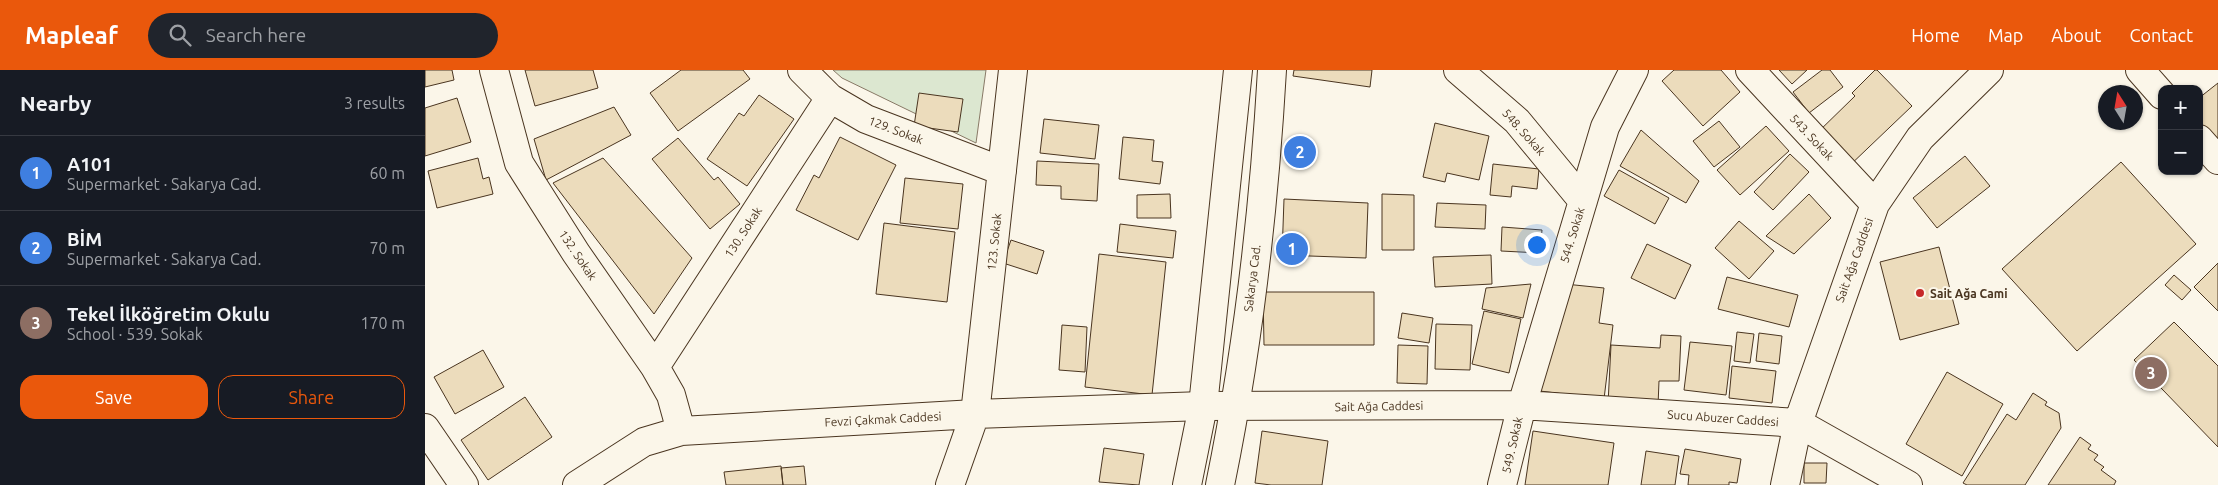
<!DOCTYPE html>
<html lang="en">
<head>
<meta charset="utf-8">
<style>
  body { margin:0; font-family:Ubuntu,sans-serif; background:#20242c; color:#f1f3f6 }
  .controls { position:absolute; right:15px; top:15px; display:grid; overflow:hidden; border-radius:10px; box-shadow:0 1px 4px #0004 }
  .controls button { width:45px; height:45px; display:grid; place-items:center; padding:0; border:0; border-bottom:1px solid #363941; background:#171b24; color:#f1f3f6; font:25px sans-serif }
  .compass { position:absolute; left:1673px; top:15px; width:45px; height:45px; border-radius:50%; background:#171b24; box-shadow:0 1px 4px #0004; rotate:349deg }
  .you { position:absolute; left:1111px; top:174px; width:18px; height:18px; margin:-12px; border:4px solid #fff; border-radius:50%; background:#1a73e8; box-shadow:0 0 0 8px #1a73e833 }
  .badge { display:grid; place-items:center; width:32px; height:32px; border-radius:50%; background:#ea580c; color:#fff; font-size:16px; font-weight:700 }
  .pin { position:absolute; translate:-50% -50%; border:2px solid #fff; box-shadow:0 1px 5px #0006 }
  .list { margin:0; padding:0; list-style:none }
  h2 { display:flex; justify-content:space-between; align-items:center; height:65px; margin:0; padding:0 20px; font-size:21px }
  h2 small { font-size:16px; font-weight:400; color:#9ea1a6 }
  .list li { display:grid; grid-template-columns:32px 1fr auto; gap:15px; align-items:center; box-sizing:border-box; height:75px; padding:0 20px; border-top:1px solid #363941 }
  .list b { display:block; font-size:19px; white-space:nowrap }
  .list p { margin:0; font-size:16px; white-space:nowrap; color:#9ea1a6 }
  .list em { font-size:16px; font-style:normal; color:#9ea1a6 }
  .actions { display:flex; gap:10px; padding:15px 20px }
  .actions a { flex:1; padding:11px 0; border:1px solid #ea580c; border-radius:15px; text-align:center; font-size:18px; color:#ea580c }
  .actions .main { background:#ea580c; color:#fff }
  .icon { flex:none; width:28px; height:28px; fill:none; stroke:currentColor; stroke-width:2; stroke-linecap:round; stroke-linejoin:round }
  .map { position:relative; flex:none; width:1793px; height:415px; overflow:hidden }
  header { display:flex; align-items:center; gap:30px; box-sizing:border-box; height:70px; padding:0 25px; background:#ea580c; color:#fff }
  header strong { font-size:24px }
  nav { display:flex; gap:28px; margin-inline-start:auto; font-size:18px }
  .search { width:350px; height:45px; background:#20242c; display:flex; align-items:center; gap:12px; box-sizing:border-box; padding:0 18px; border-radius:28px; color:#9ea1a6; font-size:19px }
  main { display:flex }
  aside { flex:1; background:#171b24 }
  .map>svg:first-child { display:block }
  .green { fill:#dce7d0; stroke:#887966 }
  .building { fill:#ecdcbc; stroke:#4a3520 }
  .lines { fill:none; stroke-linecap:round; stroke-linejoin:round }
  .minor-casing { stroke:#4a3520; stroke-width:30 }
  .major-casing { stroke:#4a3520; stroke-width:30 }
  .minor { stroke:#fbf6e9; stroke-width:28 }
  .major { stroke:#fbf6e9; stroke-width:28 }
  .poi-dot { fill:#c62828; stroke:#fbf6e9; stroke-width:2 }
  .labels { text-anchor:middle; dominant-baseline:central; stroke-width:4; stroke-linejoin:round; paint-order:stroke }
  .street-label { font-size:12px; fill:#4a3520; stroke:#fbf6e9 }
  .poi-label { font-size:12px; font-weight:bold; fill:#4a3520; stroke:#fbf6e9; text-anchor:start }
</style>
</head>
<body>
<header>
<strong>Mapleaf</strong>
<div class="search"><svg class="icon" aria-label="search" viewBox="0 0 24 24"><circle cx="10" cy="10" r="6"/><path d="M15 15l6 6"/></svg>Search here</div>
<nav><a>Home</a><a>Map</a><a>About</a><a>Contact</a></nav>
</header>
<main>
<aside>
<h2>Nearby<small>3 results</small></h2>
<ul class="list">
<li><span class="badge" style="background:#3f7fe0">1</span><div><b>A101</b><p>Supermarket · Sakarya Cad.</p></div><em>60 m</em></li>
<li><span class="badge" style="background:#3f7fe0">2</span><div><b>BİM</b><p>Supermarket · Sakarya Cad.</p></div><em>70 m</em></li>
<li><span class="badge" style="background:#8d6e63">3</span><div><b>Tekel İlköğretim Okulu</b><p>School · 539. Sokak</p></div><em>170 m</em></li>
</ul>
<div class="actions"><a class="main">Save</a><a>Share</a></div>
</aside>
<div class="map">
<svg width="1793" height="415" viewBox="0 0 1793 415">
  <rect width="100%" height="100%" fill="#fbf6e9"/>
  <!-- green -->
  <path class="green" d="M408,0H561L551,73L417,8Z"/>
  <!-- building -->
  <path class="building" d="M0,0H27L29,10L0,17Z
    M100,0H168L173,18L110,36Z
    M256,0H318L325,9L253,61L225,23Z
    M869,0H947L945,17L868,6Z
    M1249,0H1296L1315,22L1278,56L1237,11Z
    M1354,0H1382L1367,14Z
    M1397,0H1405L1418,17L1384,43L1368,22Z
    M1450,0H1452L1487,36L1421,99L1389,66L1430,26L1427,23Z
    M1793,13V78L1774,54V28Z
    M494,23L538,29L533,62L489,56Z
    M334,25L369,49L322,116L282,89L314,43L319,46Z
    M32,28L46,72L0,86V38Z
    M189,37L206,65L121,110L109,69Z
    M619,49L674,55L670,89L615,83Z
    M1294,51L1315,77L1289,97L1268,71Z
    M1010,53L1064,66L1054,110L1022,103L1020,112L998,107Z
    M1341,56L1364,81L1315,125L1292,100Z
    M1216,60L1274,111L1261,133L1195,96Z
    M415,67L471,95L433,170L371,140L389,105L394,108Z
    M698,67L729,70L727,91L738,92L735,114L694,109Z
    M253,68L289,110L293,107L315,134L285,159L227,89Z
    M1365,84L1384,102L1348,140L1329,122Z
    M1540,86L1565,116L1512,158L1488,128Z
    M53,88L58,109L64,107L68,124L12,138L3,101Z
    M178,88L267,188L229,244L128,113Z
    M612,91L674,94L672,131L636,129V116L611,115Z
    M1696,92L1771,174L1652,281L1577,199Z
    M1068,94L1114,99L1112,119L1087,116L1086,127L1065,125Z
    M1194,100L1244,128L1230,154L1179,126Z
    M480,108L538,114L533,159L475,153Z
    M745,124L746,148H712V125Z
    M957,124L989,125V180H957Z
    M1384,124L1406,148L1369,184L1341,166Z
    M859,129L943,133L941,188L857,185Z
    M1012,133L1061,135L1060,159L1010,157Z
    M1314,151L1349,181L1324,209L1290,178Z
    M459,153L530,162L522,232L451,224Z
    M695,154L751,161L748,188L692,182Z
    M1077,157L1117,160L1115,183L1076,181Z
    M586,170L619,181L612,204L578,193Z
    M1222,174L1266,195L1250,229L1206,208Z
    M1514,177L1534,254L1475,270L1455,192Z
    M674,184L741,192L727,325L660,317Z
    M1066,185L1067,214L1010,217L1008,187Z
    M1793,193V241L1769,217Z
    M1749,205L1766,220L1757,230L1740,215Z
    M1302,207L1373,225L1364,257L1293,239Z
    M1106,214L1098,248L1057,239L1061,218Z
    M1140,214L1179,218L1174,253L1188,255L1179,329L1115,321L1122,259L1134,260Z
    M838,222H949V275H839Z
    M1059,241L1096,249L1084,303L1047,294Z
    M977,243L1008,248L1004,273L973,268Z
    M1749,252L1793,296V377L1709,290Z
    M1011,254L1047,255L1045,300L1010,299Z
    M637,255L662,257L660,302L634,300Z
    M1312,262L1329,264L1325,293L1309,291Z
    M1334,263L1357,266L1354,294L1331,291Z
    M1236,265L1256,266L1254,311H1234L1233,336L1183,334L1186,275L1235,278Z
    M1265,272L1307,276L1301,325L1259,320Z
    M973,275L1003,276L1002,314L972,313Z
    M58,280L79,317L30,344L9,307Z
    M1307,296L1351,301L1347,333L1304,328Z
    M1522,302L1578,334L1537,406L1481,374Z
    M1608,323L1622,332L1620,335L1634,343L1636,358L1600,415H1542L1538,413L1582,344L1591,350Z
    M100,327L127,367L63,410L36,370Z
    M837,361L903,371L897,415H846L830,413Z
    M1108,361L1189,373L1183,415H1100Z
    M1655,367L1666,375L1663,379L1673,385L1669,390L1679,397L1676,400L1691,411L1689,415H1623Z
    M679,378L719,384L714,415L674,412Z
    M1260,379L1316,389L1312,413L1304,412V415H1263L1264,405L1255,404Z
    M1221,381L1254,386L1250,415H1216Z
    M1379,393H1402L1401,413H1379Z
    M356,396L358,415H301L299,402Z
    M379,396L381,415H358L356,398Z"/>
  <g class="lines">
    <!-- minor casing -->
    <g class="minor-casing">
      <path id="minor" d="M69,0L94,93L151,183L230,297L246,325L256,361
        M377,0L405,28L441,49L577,101
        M1033,0L1092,51L1158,131
        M1325,0L1450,134
        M1715,0L1737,25
        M1774,69L1793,90
        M230,297L405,28
        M0,358L39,415
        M152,415L219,372L256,361L550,344L778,336L1097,335L1373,353L1483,415
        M525,415L550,344L588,0
        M1077,415L1097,335L1180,57L1209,0
        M1360,415L1373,353L1450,134L1495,68L1564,0"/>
    </g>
    <!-- major casing -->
    <g class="major-casing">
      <path id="major" d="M762,415L778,336L813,0
        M795,415C823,279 839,139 847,0"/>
    </g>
    <!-- minor -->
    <use href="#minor" class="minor"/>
    <!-- major -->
    <use href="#major" class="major"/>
  </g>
  <!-- markers -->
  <circle class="poi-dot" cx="1495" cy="223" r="5"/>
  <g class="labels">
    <!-- street labels -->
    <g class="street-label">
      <text transform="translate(471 60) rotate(21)">129. Sokak</text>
      <text transform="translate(1099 62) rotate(48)">548. Sokak</text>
      <text transform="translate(1387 67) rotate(47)">543. Sokak</text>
      <text transform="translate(318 162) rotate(-57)">130. Sokak</text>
      <text transform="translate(1147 165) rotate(-73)">544. Sokak</text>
      <text transform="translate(569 172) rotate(-84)">123. Sokak</text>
      <text transform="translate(153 185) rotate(56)">132. Sokak</text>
      <text transform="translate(1429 190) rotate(-70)">Sait Ağa Caddesi</text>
      <text transform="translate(827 208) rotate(-83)">Sakarya Cad.</text>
      <text transform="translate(954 336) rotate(-1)">Sait Ağa Caddesi</text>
      <text transform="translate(1298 348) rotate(4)">Sucu Abuzer Caddesi</text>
      <text transform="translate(458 349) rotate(-3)">Fevzi Çakmak Caddesi</text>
      <text transform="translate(1087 375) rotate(-77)">549. Sokak</text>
    </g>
    <!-- poi labels -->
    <g class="poi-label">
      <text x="1505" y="223">Sait Ağa Cami</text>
    </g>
  </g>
</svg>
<div class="controls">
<button>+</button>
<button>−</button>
</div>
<svg class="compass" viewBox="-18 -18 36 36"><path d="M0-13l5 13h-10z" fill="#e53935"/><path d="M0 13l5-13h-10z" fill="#9ea1a6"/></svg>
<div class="you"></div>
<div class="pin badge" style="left:867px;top:179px;background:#3f7fe0">1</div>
<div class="pin badge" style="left:875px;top:82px;background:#3f7fe0">2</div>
<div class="pin badge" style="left:1726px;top:303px;background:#8d6e63">3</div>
</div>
</main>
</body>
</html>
